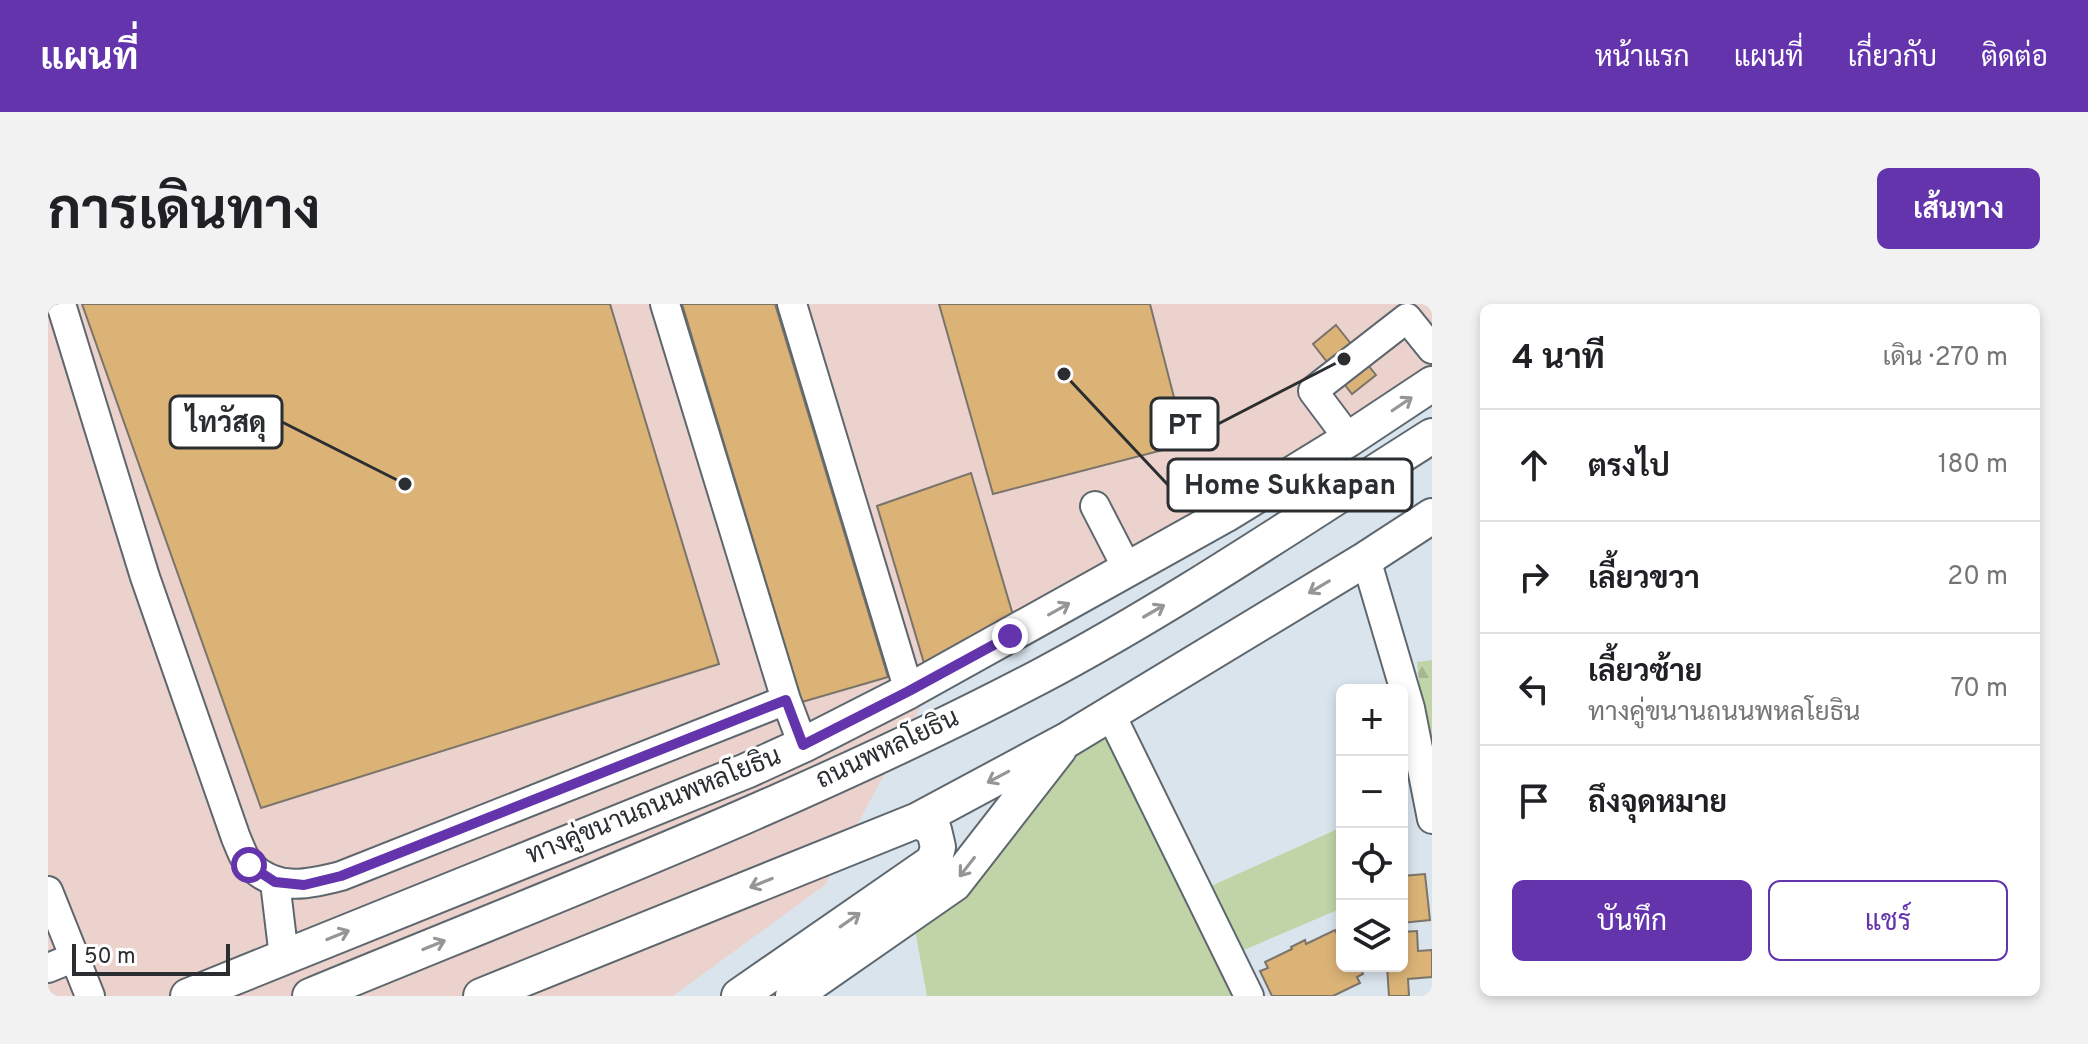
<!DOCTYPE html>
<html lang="th">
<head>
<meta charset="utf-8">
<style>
  body { margin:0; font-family:Overpass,Sarabun,sans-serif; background:#f2f2f2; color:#202124 }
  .controls { position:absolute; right:24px; bottom:24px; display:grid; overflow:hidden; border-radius:12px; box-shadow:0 4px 12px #0003 }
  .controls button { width:72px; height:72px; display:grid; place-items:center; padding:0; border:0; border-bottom:2px solid #e0e0e0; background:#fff; color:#202124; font:40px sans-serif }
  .scale { position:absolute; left:24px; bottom:20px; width:158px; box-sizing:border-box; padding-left:8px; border:4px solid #2a2e31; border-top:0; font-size:22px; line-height:28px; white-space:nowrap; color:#2a2e31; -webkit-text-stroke:6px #fff; paint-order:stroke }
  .stop { position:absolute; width:24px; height:24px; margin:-18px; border:6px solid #6434ac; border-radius:50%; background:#fff }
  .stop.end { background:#6434ac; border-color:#fff; box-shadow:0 2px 8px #0008 }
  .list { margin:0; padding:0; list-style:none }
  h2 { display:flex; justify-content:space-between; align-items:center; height:104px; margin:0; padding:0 32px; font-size:34px }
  h2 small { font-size:26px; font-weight:400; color:#757577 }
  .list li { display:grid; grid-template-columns:52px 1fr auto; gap:24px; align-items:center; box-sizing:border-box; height:112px; padding:0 32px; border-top:2px solid #e0e0e0 }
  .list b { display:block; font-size:30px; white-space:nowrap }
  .list p { margin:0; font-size:26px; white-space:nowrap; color:#757577 }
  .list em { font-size:26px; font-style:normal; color:#757577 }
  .actions { display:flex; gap:16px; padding:24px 32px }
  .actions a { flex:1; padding:18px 0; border:2px solid #6434ac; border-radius:12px; text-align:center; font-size:28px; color:#6434ac }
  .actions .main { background:#6434ac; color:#fff }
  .icon { flex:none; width:44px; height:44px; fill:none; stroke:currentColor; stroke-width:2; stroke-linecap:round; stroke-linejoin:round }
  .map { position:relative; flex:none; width:1384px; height:692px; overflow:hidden; border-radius:12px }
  header { display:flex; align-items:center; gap:48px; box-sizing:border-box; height:112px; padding:0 40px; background:#6434ac; color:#fff }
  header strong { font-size:38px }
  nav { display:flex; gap:44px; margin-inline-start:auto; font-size:28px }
  .intro { display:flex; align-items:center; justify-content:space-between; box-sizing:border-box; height:192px; padding:0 48px }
  h1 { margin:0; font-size:56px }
  .button { padding:20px 36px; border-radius:12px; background:#6434ac; color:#fff; font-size:28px; font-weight:700 }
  main { display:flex; gap:48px; padding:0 48px }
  aside { flex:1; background:#fff; border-radius:12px; box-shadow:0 4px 12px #0003 }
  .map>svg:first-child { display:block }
  .commercial { fill:#ecd2cd }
  .green { fill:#c0d4a8 }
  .forest { fill:url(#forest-firs) }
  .building { fill:#dbb377; stroke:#7a746a; stroke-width:2 }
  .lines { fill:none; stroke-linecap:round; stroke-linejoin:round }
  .minor-casing { stroke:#5e676e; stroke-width:32 }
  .major-casing { stroke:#5e676e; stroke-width:38 }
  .minor { stroke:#fff; stroke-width:28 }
  .major { stroke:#fff; stroke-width:34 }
  .oneway { stroke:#949698 }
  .route { stroke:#6434ac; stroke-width:10 }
  .labels { text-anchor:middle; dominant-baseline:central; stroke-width:6; stroke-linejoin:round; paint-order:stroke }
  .street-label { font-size:26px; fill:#2a2e31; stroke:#fff }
  .leader { fill:none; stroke:#2a2e31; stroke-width:3 }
  .callout-dot { fill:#2a2e31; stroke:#fff; stroke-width:3 }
  .callout { fill:#fff; stroke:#2a2e31; stroke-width:3 }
  .callout-label { font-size:28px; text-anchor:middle; font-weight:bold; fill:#2a2e31 }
</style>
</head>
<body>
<header>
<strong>แผนที่</strong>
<nav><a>หน้าแรก</a><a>แผนที่</a><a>เกี่ยวกับ</a><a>ติดต่อ</a></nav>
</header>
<div class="intro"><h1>การเดินทาง</h1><a class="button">เส้นทาง</a></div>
<main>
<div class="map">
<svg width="1384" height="692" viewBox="0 0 1384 692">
  <defs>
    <pattern id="forest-firs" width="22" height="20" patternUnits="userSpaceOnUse" patternTransform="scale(2)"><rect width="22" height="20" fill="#c0d4a8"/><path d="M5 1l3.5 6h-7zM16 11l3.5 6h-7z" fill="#a5b691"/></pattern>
  </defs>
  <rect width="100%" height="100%" fill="#dae4ed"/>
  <!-- commercial -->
  <path class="commercial" d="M0,0H1384V75L881,387L777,581L625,692H0Z"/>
  <!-- green -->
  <path class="green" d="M1062,409L1150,588L1294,523V604L1182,652L1201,692H879L864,609Z"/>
  <!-- forest -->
  <path class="forest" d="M1384,356V511L1369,358Z"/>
  <!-- building -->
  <path class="building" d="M34,0H562L671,360L213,504Z
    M634,0H727L840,373L754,398Z
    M891,0H1102L1138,140L945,190Z
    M1288,21L1328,71L1304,90L1265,40Z
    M923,169L965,311L876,359L829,202Z
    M1377,570L1382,616L1354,619V572Z
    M1287,626L1289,630L1294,627V662H1312L1315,670L1309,673L1312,679L1285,692H1224L1212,667L1220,664L1217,658L1244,645L1243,643L1257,636L1258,640Z
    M1369,627L1370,647L1384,646V673L1360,675L1361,692H1341L1339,662H1354V628Z"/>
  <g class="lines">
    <!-- minor casing -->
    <g class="minor-casing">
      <path id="minor" d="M13,0L97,273L188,534C192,543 196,556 203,562C229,588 261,580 293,572L738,396
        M617,0L738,396L755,441
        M744,0L861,387
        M1301,135L1265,87L1359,14L1384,45
        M1047,202L1080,266
        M1318,255L1362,404L1384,515
        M1062,409L1201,692
        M227,578L236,653
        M0,587L42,692
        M0,664L27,653"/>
    </g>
    <!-- major casing -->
    <g class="major-casing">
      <path id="major" d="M140,692L698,467L755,441L861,387L1177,211L1301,135L1384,80
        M262,692C507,591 756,496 991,373C1127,301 1254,214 1384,132
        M433,692L870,516L1019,436L1318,255L1384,212
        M691,692L886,557L890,543L886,526L870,516
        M745,692L906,580L1011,445"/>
    </g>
    <!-- minor -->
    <use href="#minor" class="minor"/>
    <!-- major -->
    <use href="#major" class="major"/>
  </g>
  <!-- one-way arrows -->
  <defs><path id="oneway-shaft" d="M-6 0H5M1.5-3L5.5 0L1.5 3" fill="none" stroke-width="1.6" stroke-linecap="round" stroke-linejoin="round" transform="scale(2)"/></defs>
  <g class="oneway">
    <use href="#oneway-shaft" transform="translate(1354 100) rotate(-34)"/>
    <use href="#oneway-shaft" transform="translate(1271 283) rotate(149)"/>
    <use href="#oneway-shaft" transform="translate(1011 305) rotate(-29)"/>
    <use href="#oneway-shaft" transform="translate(1106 307) rotate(-30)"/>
    <use href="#oneway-shaft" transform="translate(950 473) rotate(152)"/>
    <use href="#oneway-shaft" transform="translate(919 563) rotate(128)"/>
    <use href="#oneway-shaft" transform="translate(713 579) rotate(158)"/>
    <use href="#oneway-shaft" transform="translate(802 616) rotate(-35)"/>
    <use href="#oneway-shaft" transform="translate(290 631) rotate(-22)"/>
    <use href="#oneway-shaft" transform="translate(386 641) rotate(-22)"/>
  </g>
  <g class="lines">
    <!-- route -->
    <path class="route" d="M201,561L227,578L256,581L293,572L738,396L755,441L861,387L962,332"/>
  </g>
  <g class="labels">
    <!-- street labels -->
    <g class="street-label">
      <text transform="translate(840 446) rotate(-25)">ถนนพหลโยธิน</text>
      <text transform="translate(606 503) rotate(-22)">ทางคู่ขนานถนนพหลโยธิน</text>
    </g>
  </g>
  <!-- callouts -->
  <path class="leader" d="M357 180L234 118M1296 55L1170 120M1016 70L1120 181"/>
  <g class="callout-dot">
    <circle cx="357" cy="180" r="8"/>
    <circle cx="1296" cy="55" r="8"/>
    <circle cx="1016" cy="70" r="8"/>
  </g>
  <g class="callout">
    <rect x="122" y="92" width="112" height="52" rx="8"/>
    <rect x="1103" y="94" width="67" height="52" rx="8"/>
    <rect x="1120" y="155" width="244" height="52" rx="8"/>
  </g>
  <g class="callout-label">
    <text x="178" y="128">ไทวัสดุ</text>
    <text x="1137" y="130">PT</text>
    <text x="1242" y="190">Home Sukkapan</text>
  </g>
</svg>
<div class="controls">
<button>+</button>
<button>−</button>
<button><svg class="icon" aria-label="locate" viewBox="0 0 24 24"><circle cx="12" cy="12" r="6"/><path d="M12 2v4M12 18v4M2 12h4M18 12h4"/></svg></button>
<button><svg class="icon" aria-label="layers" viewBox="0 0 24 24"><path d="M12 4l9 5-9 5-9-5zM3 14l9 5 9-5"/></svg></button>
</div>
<div class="scale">50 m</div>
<div class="stop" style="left:201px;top:561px"></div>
<div class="stop end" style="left:962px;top:332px"></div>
</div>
<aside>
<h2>4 นาที<small>เดิน · 270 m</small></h2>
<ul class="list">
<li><svg class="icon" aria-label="ahead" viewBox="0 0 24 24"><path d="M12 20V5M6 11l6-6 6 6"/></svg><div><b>ตรงไป</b></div><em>180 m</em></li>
<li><svg class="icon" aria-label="right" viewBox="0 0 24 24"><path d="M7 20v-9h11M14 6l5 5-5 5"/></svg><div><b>เลี้ยวขวา</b></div><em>20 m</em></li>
<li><svg class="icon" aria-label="left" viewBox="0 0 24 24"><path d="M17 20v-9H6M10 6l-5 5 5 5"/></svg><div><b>เลี้ยวซ้าย</b><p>ทางคู่ขนานถนนพหลโยธิน</p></div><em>70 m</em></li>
<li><svg class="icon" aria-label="arrive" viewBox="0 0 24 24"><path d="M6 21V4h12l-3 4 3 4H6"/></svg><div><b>ถึงจุดหมาย</b></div></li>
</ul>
<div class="actions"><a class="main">บันทึก</a><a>แชร์</a></div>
</aside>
</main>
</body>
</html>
